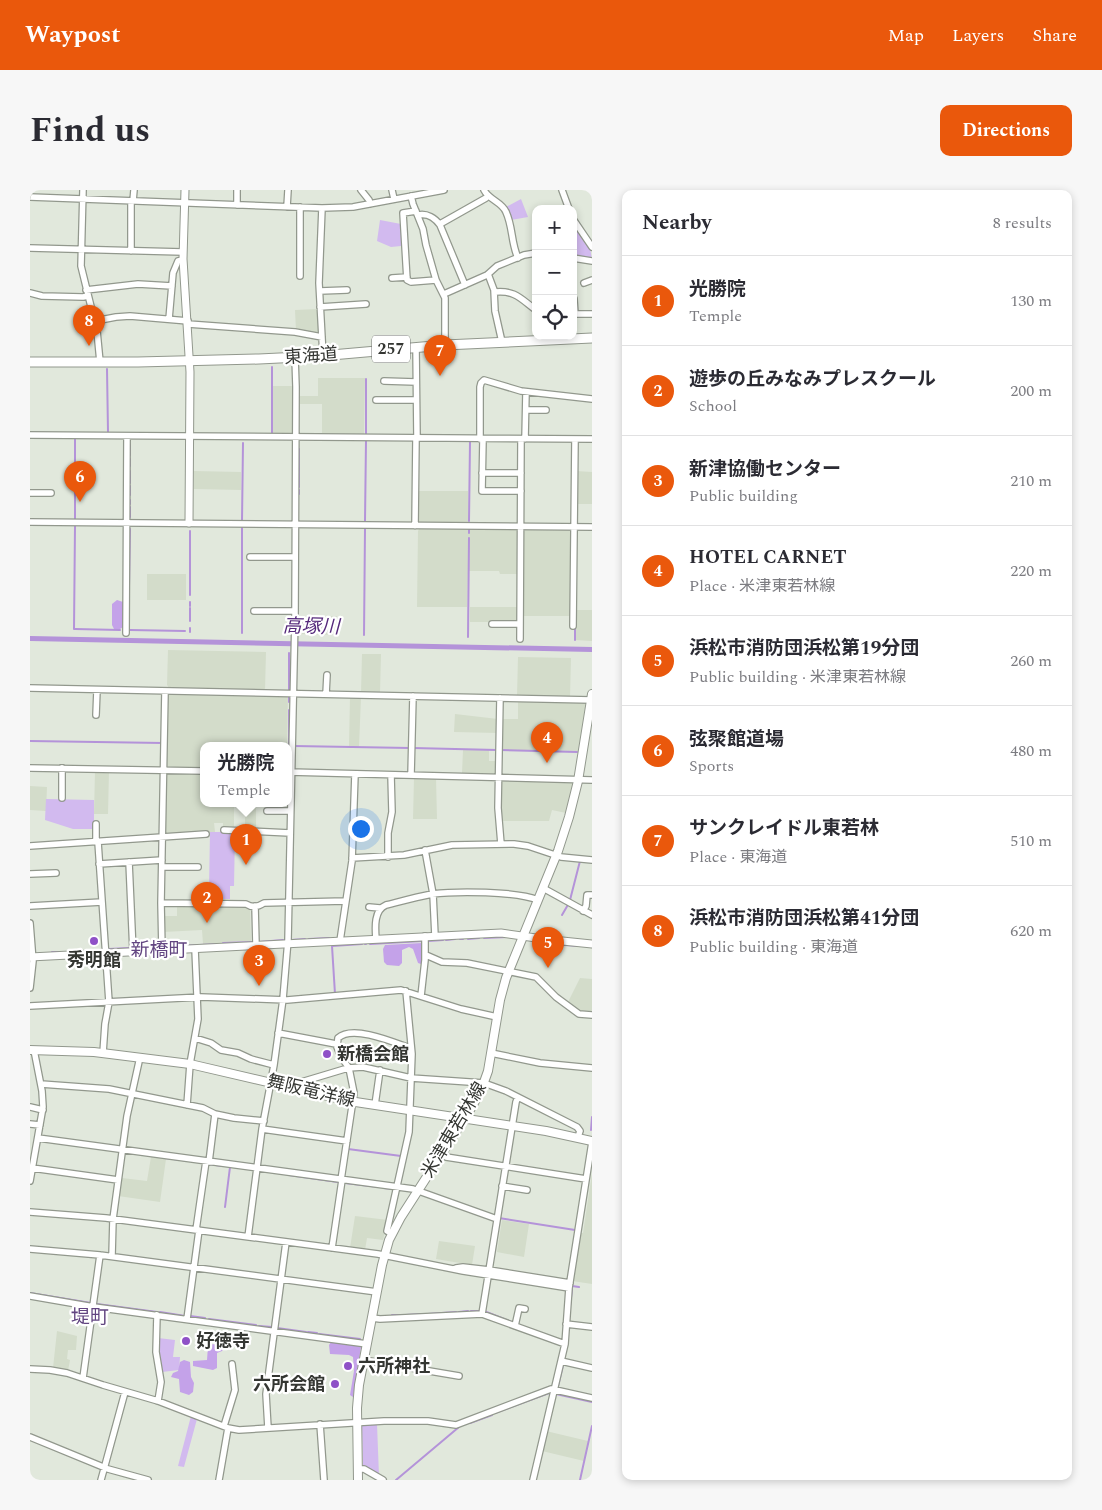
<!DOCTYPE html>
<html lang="en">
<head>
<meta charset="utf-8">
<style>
  body { margin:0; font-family:Spectral,"Noto Sans JP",serif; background:#f7f7f7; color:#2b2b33 }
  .controls { position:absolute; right:15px; top:15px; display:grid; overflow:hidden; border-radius:10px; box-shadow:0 2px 8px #0003 }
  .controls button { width:45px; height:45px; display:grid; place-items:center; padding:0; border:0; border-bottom:1px solid #e1e1e2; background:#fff; color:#2b2b33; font:25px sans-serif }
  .you { position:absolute; left:330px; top:638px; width:18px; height:18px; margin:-12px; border:4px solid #fff; border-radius:50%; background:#1a73e8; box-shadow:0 0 0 8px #1a73e833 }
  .badge { display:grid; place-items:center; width:32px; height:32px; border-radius:50%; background:#ea580c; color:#fff; font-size:16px; font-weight:700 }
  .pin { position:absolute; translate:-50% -41px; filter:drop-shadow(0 1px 2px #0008) }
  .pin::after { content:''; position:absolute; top:26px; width:18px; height:15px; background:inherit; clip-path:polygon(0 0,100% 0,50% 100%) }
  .popup { position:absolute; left:170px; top:552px; width:92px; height:65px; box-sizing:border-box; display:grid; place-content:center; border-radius:10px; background:#fff; filter:drop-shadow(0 1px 4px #0005); font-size:16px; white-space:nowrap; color:#7c7c81 }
  .popup b { font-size:19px; color:#2b2b33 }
  .popup::after { content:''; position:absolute; left:50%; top:100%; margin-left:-10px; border:10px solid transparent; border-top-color:#fff }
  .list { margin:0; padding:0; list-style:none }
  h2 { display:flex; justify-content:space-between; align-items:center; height:65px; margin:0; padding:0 20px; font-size:21px }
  h2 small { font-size:16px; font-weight:400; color:#7c7c81 }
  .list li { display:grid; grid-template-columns:32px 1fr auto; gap:15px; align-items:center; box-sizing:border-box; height:90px; padding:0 20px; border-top:1px solid #e1e1e2 }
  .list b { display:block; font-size:19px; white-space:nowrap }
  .list p { margin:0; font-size:16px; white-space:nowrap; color:#7c7c81 }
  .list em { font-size:16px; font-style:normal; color:#7c7c81 }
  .icon { flex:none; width:28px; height:28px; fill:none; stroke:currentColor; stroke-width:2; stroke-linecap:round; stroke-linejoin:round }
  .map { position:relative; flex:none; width:562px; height:1290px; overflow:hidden; border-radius:10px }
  header { display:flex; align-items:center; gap:30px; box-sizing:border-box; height:70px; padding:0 25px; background:#ea580c; color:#fff }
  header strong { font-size:24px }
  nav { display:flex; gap:28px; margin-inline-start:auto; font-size:18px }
  .intro { display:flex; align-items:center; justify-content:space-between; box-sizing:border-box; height:120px; padding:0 30px }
  h1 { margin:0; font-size:35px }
  .button { padding:12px 22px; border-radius:10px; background:#ea580c; color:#fff; font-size:18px; font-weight:700 }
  main { display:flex; gap:30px; padding:0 30px }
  aside { flex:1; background:#fff; border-radius:10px; box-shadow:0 2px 8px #0003 }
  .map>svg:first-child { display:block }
  .built { fill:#d3dcca }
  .green { fill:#d2baef }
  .forest { fill:#c4a2e9 }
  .water { fill:#b493d9 }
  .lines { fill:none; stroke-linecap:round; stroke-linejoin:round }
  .stream { stroke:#b493d9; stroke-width:2 }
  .minor-casing { stroke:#92988d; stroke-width:8 }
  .tertiary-casing { stroke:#92988d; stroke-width:9 }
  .secondary-casing { stroke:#92988d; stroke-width:10 }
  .trunk-casing { stroke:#92988d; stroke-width:11 }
  .minor { stroke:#fff; stroke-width:5.5 }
  .tertiary { stroke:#fff; stroke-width:7 }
  .secondary { stroke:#fff; stroke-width:8 }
  .trunk { stroke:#fff; stroke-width:9 }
  .poi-dot { fill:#8f51c7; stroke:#fff; stroke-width:2 }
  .labels { text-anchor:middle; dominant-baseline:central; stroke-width:4.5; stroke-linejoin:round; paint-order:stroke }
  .shield { fill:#fff; stroke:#717270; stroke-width:1 }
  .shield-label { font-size:16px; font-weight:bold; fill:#343632 }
  .street-label { font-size:18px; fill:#343632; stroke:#fff }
  .poi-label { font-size:18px; font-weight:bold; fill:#343632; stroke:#fff; text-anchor:start }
  .water-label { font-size:19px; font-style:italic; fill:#55297b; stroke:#fff }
  .neighbourhood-label { font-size:19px; fill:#624581; stroke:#fff }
</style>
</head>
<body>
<header>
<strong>Waypost</strong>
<nav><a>Map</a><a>Layers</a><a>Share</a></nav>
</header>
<div class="intro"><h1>Find us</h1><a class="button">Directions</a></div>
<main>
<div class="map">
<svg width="562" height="1290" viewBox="0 0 562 1290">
  <rect width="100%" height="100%" fill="#e1e8dc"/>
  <!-- built -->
  <path class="built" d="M288,119L290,144L266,141L265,120Z
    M288,188H335L334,245L292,244V214H270V206H288Z
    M243,196H263V244H242Z
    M164,281L211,282V300L164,299Z
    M546,281L562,282V314H546Z
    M388,301H438V334L389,333L388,332Z
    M389,339H488L489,341V384H470L469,381H438L437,417H387L388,341Z
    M495,340H540L542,342L541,426H493V341Z
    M117,384H156V410H117Z
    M440,417H489V432H440Z
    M546,420H562V451L545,450Z
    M269,426H307L306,445L269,444Z
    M138,460L236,462L235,501L140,499L137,495Z
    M332,464H351L350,503H331Z
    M488,467L541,468L540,507L487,506Z
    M137,503L258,506L257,556H174L173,579L137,578L136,576Z
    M320,507H331L329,557H319Z
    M488,510L556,512L548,561L470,560L471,529H488Z
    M425,524L468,529V543L424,542Z
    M433,560H459V571H467V584L432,583Z
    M65,581H79L78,624H64Z
    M137,582L173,583L174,614H204V638H193V633H184L185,642L134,645Z
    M384,588H406L407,629H383Z
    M471,589L543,592L536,623L522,620L519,631H471L470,591Z
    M0,596L17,597L16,621L0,620Z
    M215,614H226V639H215Z
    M147,715H215L220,719L221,751L173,754L172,740L133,742V726H147Z
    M550,788L562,789V822L551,821L538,812Z
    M121,967L136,969L130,1012L88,1006L90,989L92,988L117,991Z
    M562,983V1094L542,1091L549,1043H553Z
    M325,1026L358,1030L353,1050L337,1048L335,1060L320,1058Z
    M472,1030L499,1034L494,1067L467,1062Z
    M409,1051L445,1056L442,1075L406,1069Z
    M27,1141L47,1146L46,1160H38L37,1169L40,1170L38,1181L23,1178Z
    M516,1241L558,1251L554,1271L512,1261Z"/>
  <!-- green -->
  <path class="green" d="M491,9L498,27L481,30L476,17Z
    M350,30L371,34L373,54L371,56L361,57L347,51Z
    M543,33L560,57L562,70L543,67Z
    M16,609L64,610V639H43L15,630Z
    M180,642H205L204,696H200V709H185V700H179Z
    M128,1148L145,1150L143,1167H150L149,1180L132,1182L128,1162Z
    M161,1226L167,1229L154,1277L148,1276Z
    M347,1234L349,1286L333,1276L332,1235Z"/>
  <!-- forest -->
  <path class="forest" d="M87,410L93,412V437L90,439H84L82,435V414Z
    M392,753L393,755L391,774L388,773L383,759L379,757L372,760V773L369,776L357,775L354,772L353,759L355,755Z
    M301,1152L330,1156L331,1157L323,1207L320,1205L324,1181L323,1167L319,1165L300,1164L299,1155Z
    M180,1154L191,1155L194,1158L192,1161L187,1163V1178L183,1180L163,1176V1171L177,1170L178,1156Z
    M154,1170L160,1172L161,1187L164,1193L163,1202L159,1205L150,1202L149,1189L141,1187L143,1183L148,1181L150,1172Z"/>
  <!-- water -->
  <path class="water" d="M0,446L562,457V462L0,451Z"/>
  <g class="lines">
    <!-- stream -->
    <path class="stream" d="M77,179L78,242
      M242,244V177
      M336,245V189
      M100,265V254
      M100,276V269
      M100,293V281
      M269,297V259
      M269,304V300
      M100,305V296
      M100,314V310
      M100,327V317
      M45,329V249
      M268,330V319
      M212,331L213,253
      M335,331L336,251
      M439,331L440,252
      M268,339V353
      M439,343V339
      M268,363V441
      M99,396L100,339
      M160,405V341
      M160,416V412
      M160,431V418
      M160,438V442
      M44,439L45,336
      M45,439L90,440
      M99,439V399
      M100,440L155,441
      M212,443V338
      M334,445L335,339
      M438,447L439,348
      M545,450V436
      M259,463V501
      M259,512V506
      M259,520V556
      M0,551L133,553
      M264,556L380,558
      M383,558L467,560
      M471,560L547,562
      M540,710L550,671
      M532,725L539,713
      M454,748L477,747
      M279,749L299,748
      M430,749H433
      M438,749L449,748
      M261,750L275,749
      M416,750L425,749
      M398,751L413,750
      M229,752L253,750
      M193,753L223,752
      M335,754H336
      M340,754L393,751
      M534,755L551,756
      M151,756L189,754
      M134,757L146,756
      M106,758L129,757
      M79,759L99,758
      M48,761H54
      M22,762H31
      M36,762L44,761
      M305,804L302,756L332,754
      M561,940L562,927
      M318,959L371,966
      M135,968L160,971
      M179,974L192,976
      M259,985L308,992
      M315,993L349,997
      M354,998L364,999
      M195,1017L200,977
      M469,1028L545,1040
      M542,1096L549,1097
      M0,1103L61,1113
      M67,1114L127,1122
      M540,1116L542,1100
      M441,1121H451
      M454,1121L484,1133
      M130,1122L155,1126
      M429,1122L438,1121
      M398,1124L426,1122
      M362,1125H373
      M376,1125L393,1124
      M160,1126L175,1128
      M351,1126H358
      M179,1129L226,1135
      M229,1136L242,1137
      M247,1138L276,1142
      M278,1142L287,1143
      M289,1144L330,1149
      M528,1196L533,1175
      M526,1204L562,1212
      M465,1223L519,1203
      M440,1233L462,1225
      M366,1290L429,1237
      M550,1290L562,1236"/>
    <!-- minor casing -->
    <g class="minor-casing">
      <path id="minor" d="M53,0L51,76L67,141L70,172
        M331,0L339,10L340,14
        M362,0L364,9
        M454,0C459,10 472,12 476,22C483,37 481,53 488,68
        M532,0L539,19
        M381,6L383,14L393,39L396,55L406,90L415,108V155
        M0,7L292,18L323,17L414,0
        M103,11L104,0
        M207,15V0
        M257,17L258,0
        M292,18L289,93L293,166
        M386,21L373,23L377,90L381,92L406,90
        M388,25C397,23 405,28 410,35L435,95
        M543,29L562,57
        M410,34L456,8L458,6
        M0,58L153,62
        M101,61V11
        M543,68L562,71
        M458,84L464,100L465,121L472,152
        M270,86V17
        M362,88L377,87
        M554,93L562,90
        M56,100L108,94L142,96
        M290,101L317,100
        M465,102C485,100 491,109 506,120
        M0,103L12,106L53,107L58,106
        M414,104L457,85L467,76L494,65L506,63
        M544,109L545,124
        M290,117L336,114
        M543,124H562
        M139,129L143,83L148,71L153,70
        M65,131L86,127L100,126L158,131
        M158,134L265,142L292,147
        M386,157L387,248
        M354,191L386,192
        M346,210H386
        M496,220H516
        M0,245L562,249
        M450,249V197L451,193L454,190L491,201L562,209
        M453,249L452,301H491
        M495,249L496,202
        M452,283H491
        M0,303H21
        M0,332L562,337
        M385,336L386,248
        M220,367H265
        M224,421H265
        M462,434H490
        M543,436L545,249
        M96,443L97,246
        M490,449L491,249
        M0,498L562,510
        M296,504L297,485
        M470,508L468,618L471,654
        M66,525L67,500
        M0,578L174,581
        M259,582L562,590
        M381,585L383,506
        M32,608V578
        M237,621H260
        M66,634V652
        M194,640L260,643
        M68,652L79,812L75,834L73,863
        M0,656L176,644
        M395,660L403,704L405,746
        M358,667V643L362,622L361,585
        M322,668L374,665L422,655L484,654L498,656L531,667L562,670
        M99,672L103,762
        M69,674L132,670
        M132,677H168
        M0,684L26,683
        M513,698L562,725
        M131,713L216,714C222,718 228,717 234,713L315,711
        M0,716L72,712
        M225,716L226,755
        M339,717L350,718
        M553,721L556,716L557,705H562
        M0,733L3,771L0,798
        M346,749C345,737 344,720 356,715C372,711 387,707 402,704C426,701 486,701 508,710
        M310,751L322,671L325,584
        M132,760L131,713L135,501
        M396,765L412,772L437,773L506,787L526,807L549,824L562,825
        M391,806L395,770V746
        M0,816L171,807L257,810L371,800L431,819L467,827
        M248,843L306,854
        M165,848L181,853L191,860L208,863L221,869L244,875
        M461,863L510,873L562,878
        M11,894L79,899L173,918L185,924L204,928L234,931
        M265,898L268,893L318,878L333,877L381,888L454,893L476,901L547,937L550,941L548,947
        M157,915L160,874L168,829L165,759
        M345,915L350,880
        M0,917L13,920
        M0,934L10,935
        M232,939L317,951
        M8,948L383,999L467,1029
        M411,964L416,967L556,989
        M179,972L185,924
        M2,978L88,990
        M311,990L324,903L319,878L311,867L307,857L308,848C322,835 361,851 377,857L381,856
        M0,991L13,917L12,901L4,860
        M472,996L497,1000
        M0,1022L76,1028L348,1064L433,1081L539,1098
        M166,1040L176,971
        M362,1044L357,1041L379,942L382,864L376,801
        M218,1047L232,939L244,875L253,809L258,750L265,427L266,197L265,167
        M302,1058L312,990
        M0,1059L70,1065L347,1102
        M82,1066L83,1029L97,926L110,867
        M426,1078L433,1077L459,1080L540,1093
        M0,1106L64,1117L337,1154
        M452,1124L486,912L488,907
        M127,1125L126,1162L131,1192L128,1211
        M342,1128L350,1129L452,1124L535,1154
        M157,1129L169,1040
        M536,1134L562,1137
        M485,1136L489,1118L495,1119
        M334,1170L429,1186
        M531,1171L562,1178
        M0,1179L20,1180L37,1183L73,1195L128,1211L198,1238L209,1240L354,1231H398L426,1235L521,1199L562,1208
        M53,1188L70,1065
        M290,1234L294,1290
        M194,1236L205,1200L202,1174
        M238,1238L236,1204L256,1052
        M0,1247L78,1279L118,1290
        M328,1279H334L353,1290
        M71,1290L95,1202
        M189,1290L198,1238
        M503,1290L535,1154L539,1098L562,952"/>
    </g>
    <!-- tertiary casing -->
    <g class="tertiary-casing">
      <path id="tertiary" d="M155,0L153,69L160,182L159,333
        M0,767L471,743L513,749L562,754"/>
    </g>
    <!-- secondary casing -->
    <g class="secondary-casing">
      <path id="secondary" d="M0,860L64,862L160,874L319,911L516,941L562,951
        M328,1290L327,1218L329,1195L352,1075L359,1050L371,1027L443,915L453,895L458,881L470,810L476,788L528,661L539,627L548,591L562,504"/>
    </g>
    <!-- trunk casing -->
    <g class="trunk-casing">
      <path id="trunk" d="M0,172H108L229,169L290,166L415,155L562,148"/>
    </g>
    <!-- minor -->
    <use href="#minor" class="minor"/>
    <!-- tertiary -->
    <use href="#tertiary" class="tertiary"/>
    <!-- secondary -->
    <use href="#secondary" class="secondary"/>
    <!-- trunk -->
    <use href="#trunk" class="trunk"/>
  </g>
  <!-- markers -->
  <g class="poi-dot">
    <circle cx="64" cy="751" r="5"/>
    <circle cx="297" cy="864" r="5"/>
    <circle cx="156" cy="1151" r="5"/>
    <circle cx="318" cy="1176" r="5"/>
    <circle cx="305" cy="1194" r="5"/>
  </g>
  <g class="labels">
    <!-- shield labels -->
    <rect class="shield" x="342" y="145.5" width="38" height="27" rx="4"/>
    <g class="shield-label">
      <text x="361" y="159">257</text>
    </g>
    <!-- street labels -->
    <g class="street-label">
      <text transform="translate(281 166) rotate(-4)">東海道</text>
      <text transform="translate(281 901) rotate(13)">舞阪竜洋線</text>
      <text transform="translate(424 940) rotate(-59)">米津東若林線</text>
    </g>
    <!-- poi labels -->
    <g class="poi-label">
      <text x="64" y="770" text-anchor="middle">秀明館</text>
      <text x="307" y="864">新橋会館</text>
      <text x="166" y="1151">好徳寺</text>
      <text x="328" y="1176">六所神社</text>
      <text x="295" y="1194" text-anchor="end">六所会館</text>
    </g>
    <!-- water labels -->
    <g class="water-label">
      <text transform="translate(281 437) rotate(1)">高塚川</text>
    </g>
    <!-- neighbourhood labels -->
    <g class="neighbourhood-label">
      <text x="129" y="760">新橋町</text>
      <text x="60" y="1127">堤町</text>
    </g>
  </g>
</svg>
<div class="controls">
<button>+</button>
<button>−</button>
<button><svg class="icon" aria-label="locate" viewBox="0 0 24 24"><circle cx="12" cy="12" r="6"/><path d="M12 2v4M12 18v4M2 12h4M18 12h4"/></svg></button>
</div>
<div class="you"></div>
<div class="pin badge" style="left:216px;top:675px">1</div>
<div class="popup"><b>光勝院</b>Temple</div>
<div class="pin badge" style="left:177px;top:733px">2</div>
<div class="pin badge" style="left:229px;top:796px">3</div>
<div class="pin badge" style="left:517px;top:573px">4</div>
<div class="pin badge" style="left:518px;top:778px">5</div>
<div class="pin badge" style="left:50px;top:312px">6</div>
<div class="pin badge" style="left:410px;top:186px">7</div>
<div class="pin badge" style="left:59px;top:156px">8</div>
</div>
<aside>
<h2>Nearby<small>8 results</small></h2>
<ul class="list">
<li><span class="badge">1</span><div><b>光勝院</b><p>Temple</p></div><em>130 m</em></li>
<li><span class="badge">2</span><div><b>遊歩の丘みなみプレスクール</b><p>School</p></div><em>200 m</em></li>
<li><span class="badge">3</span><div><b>新津協働センター</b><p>Public building</p></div><em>210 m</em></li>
<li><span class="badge">4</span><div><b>HOTEL CARNET</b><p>Place · 米津東若林線</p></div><em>220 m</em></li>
<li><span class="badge">5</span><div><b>浜松市消防団浜松第19分団</b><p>Public building · 米津東若林線</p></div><em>260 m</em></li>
<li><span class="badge">6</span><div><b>弦聚館道場</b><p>Sports</p></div><em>480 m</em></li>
<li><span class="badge">7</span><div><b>サンクレイドル東若林</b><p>Place · 東海道</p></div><em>510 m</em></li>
<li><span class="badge">8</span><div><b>浜松市消防団浜松第41分団</b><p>Public building · 東海道</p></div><em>620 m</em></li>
</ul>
</aside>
</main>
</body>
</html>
